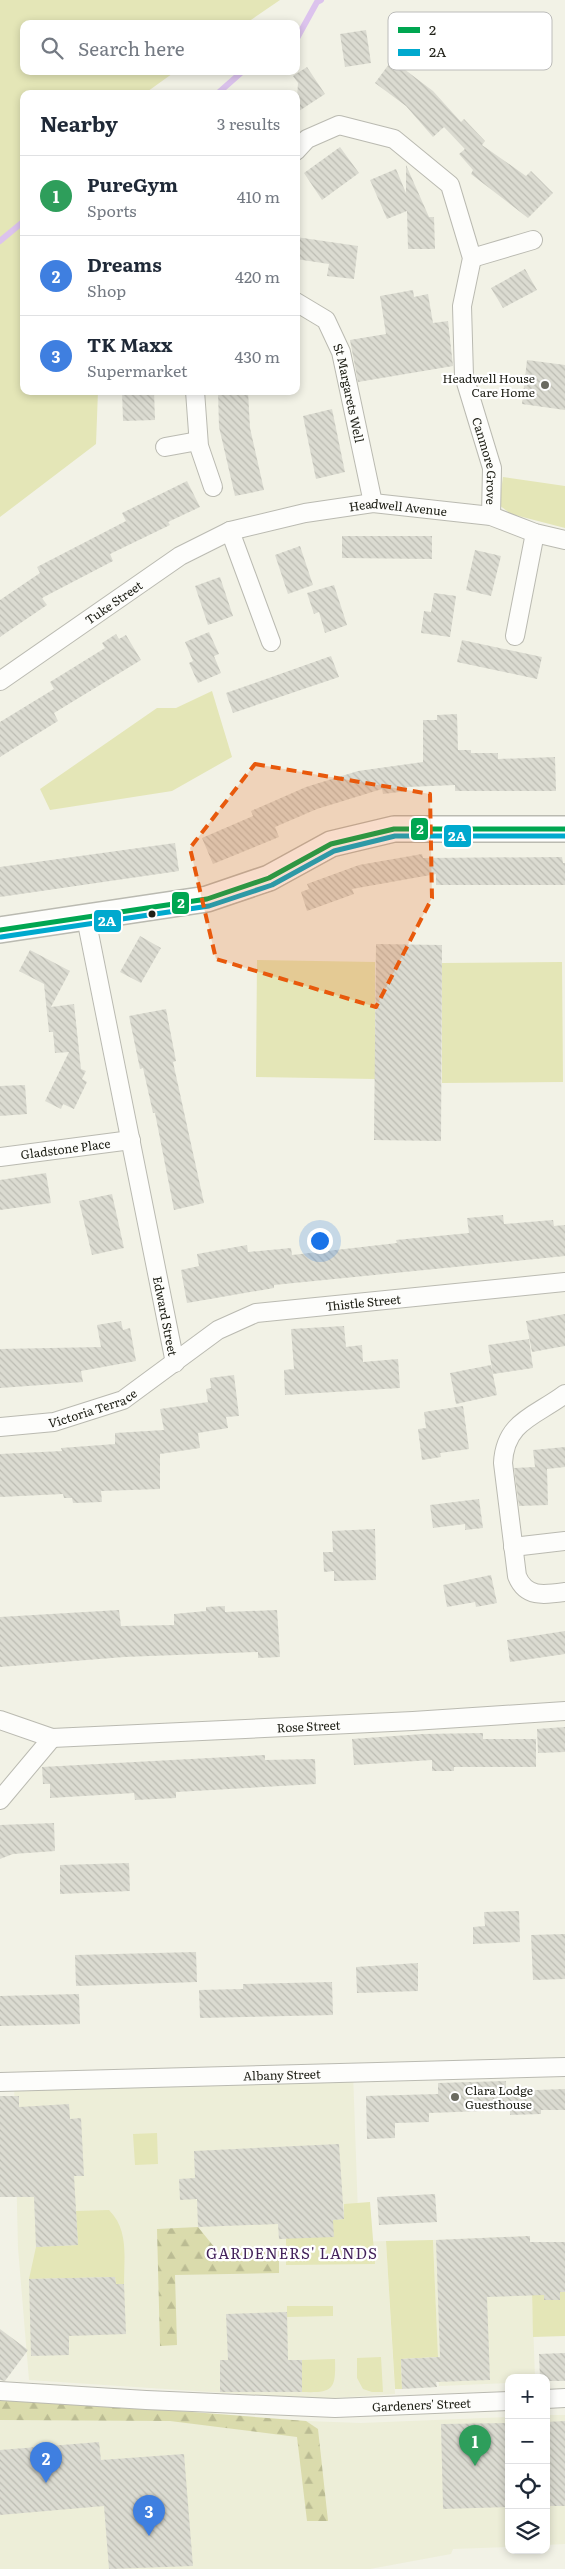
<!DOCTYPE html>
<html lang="en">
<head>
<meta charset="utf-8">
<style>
  body { margin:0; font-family:Literata,serif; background:#f6f6f7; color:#1f2937 }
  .controls { position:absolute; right:15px; bottom:15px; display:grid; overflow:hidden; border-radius:10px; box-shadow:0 2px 8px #0003 }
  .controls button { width:45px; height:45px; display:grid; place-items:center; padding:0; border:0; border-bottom:1px solid #e0e1e3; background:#fff; color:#1f2937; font:25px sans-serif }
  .you { position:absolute; left:319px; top:1240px; width:18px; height:18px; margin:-12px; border:4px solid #fff; border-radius:50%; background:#1a73e8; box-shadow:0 0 0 8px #1a73e833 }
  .badge { display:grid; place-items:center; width:32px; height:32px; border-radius:50%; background:#d93025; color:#fff; font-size:16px; font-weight:700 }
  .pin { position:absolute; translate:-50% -41px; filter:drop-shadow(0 1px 2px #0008) }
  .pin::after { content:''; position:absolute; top:26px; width:18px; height:15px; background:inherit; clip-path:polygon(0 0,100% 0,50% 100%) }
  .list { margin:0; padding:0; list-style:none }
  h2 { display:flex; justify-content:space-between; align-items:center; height:65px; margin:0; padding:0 20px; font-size:21px }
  h2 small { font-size:16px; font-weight:400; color:#747a83 }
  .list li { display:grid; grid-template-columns:32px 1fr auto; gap:15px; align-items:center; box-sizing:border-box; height:80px; padding:0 20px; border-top:1px solid #e0e1e3 }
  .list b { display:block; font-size:19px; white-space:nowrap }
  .list p { margin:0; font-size:16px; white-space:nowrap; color:#747a83 }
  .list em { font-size:16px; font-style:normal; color:#747a83 }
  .icon { flex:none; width:28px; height:28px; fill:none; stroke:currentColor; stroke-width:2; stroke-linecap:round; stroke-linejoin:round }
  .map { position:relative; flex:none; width:565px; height:2569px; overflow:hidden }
  .search { position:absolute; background:#fff; box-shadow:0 2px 8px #0003; left:20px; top:20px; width:280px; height:55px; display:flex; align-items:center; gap:12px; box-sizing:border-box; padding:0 18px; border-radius:10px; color:#747a83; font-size:19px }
  .panel { position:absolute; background:#fff; box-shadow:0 2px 8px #0003; left:20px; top:90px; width:280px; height:305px; border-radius:10px }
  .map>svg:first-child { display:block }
  .built { fill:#edeed8 }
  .green { fill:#e4e6b7 }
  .forest { fill:url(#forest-firs) }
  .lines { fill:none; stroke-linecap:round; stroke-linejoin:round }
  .stream { stroke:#dcc3ed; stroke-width:6 }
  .building { fill:url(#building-back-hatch) }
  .street-casing { stroke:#babab1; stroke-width:20 }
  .secondary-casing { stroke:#babab1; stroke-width:28 }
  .street { stroke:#fdfdfb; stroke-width:18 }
  .secondary { stroke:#fdfdfb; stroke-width:25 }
  .bus-1-casing { stroke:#fff; stroke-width:9 }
  .bus-2-casing { stroke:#fff; stroke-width:9 }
  .bus-1 { stroke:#00a651; stroke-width:5 }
  .bus-2 { stroke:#00a9ce; stroke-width:5 }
  .marked { fill:#e8590c; fill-opacity:0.2; stroke:#e8590c; stroke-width:4; stroke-dasharray:10 6; stroke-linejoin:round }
  .poi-dot { fill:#6a6a60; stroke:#fff; stroke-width:2 }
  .bus-dot { fill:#202118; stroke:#fff; stroke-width:2 }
  .labels { text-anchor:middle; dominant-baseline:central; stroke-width:4.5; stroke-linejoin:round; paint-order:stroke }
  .poi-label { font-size:12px; fill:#202118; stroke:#fff; text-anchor:end }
  .street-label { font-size:12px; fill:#202118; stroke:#fff }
  .quarter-label { font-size:15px; letter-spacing:1px; fill:#44235b; stroke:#fff }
  .key { fill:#fff; stroke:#bcbcba; stroke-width:1 }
  .key-label { font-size:14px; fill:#202118 }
  .line-badge { stroke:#fff; stroke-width:2 }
  .badge-label { font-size:14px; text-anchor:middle; font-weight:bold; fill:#fff }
</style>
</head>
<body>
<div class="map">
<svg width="565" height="2569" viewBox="0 0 565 2569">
  <defs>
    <pattern id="forest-firs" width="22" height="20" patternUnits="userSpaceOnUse" patternTransform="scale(1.25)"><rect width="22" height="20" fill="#dadbac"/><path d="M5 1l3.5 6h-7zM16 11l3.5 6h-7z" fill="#bbbc93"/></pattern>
    <pattern id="building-back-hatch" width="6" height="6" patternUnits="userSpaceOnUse" patternTransform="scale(1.25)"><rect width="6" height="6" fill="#dbdbd1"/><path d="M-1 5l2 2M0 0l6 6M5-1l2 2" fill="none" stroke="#bcbcb3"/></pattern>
  </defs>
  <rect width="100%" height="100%" fill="#f2f2e6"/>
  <!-- built -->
  <path class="built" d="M353,2072L359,2242L386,2241L395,2394L318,2399L29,2380L18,2248L14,2081Z
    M530,2236L535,2378H509V2383L439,2386L433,2240Z
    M0,2397L306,2421L361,2423L509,2417V2547L453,2549L451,2554L370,2569H0Z
    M546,2415H565V2544L546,2545Z"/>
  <!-- green -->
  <path class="green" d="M0,0H280L245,24H24V71H176L144,94H24V391H98L96,444L0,517Z
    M503,477L565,486V528L511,514L499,505Z
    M212,691L232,757L172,791L50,810L40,789L157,708H176Z
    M257,960L375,962V1079L256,1077Z
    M562,962L563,1082L442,1083V963Z
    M157,2133L158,2164L135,2165L133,2134Z
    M370,2202L375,2264L286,2265V2238L333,2220L344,2219V2204Z
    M109,2210C129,2230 124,2257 124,2284H116L115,2277L29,2279L36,2247L78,2245L76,2211Z
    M433,2240L438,2357L401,2359L402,2389H395L386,2241Z
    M532,2290H544L545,2300H560V2292H565V2336L533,2337Z
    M287,2306H333V2316L287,2317Z
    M381,2357L383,2392H372L363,2389L357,2378V2358Z
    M335,2359C336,2390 333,2393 302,2392V2360Z"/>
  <!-- forest -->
  <path class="forest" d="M198,2227L219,2253L279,2251V2273L175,2275L177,2345L160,2346L157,2229Z
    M0,2397L306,2421L318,2429L328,2521H307L297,2437L170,2421L0,2420Z"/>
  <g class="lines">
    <!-- stream -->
    <path class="stream" d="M296,40L317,2L321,0
      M217,94L243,71
      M0,241L24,221"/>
  </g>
  <!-- building -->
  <path class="building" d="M366,30L371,63L345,67L340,34Z
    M392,60L433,91L461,122L464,119L485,141L482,145L526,176L531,171L553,193L528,218L471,174L473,170L459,154L465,149L444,127L433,137L406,106L375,83Z
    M307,67L325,94L296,113L298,83L293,76Z
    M340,147L359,173L322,200L304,173Z
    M406,165L429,217H434L435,249H408L407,211L387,219L370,180L396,169L406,193Z
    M296,237L358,246L354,279L327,276L329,264L296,259Z
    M525,269L537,290L503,308L491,288Z
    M413,290L414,297L428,294L433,323L448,321L453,366L358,382L350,340L386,334L380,296Z
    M527,360L565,365V410L522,404Z
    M122,391H154L155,420L123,421Z
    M218,391H248L250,428L264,490L235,496L219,427Z
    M332,409L345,472L316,479L303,416Z
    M187,481L200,507L168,522L170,525L110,554L113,561L42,598L47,605L0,637V600L40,573L37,567L126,521L122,513Z
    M342,536H432V559L342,558Z
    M300,546L313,585L288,594L275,555Z
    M475,550L501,556L491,596L466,590Z
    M220,577L233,616L208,625L195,586Z
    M334,585L347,625L325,633L319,612L314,614L307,593Z
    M434,593L456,596L450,637L421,633L424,611L431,612Z
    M209,632L219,654L214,656L221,673L198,683L189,663L193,661L185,642Z
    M116,634L119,639L126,635L141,660L54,713L58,721L0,757V722L54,689L50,682L105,648L102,643Z
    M462,640L542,657L537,679L457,662Z
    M331,656L339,677L233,713L226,693Z
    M457,714L458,750H471V753H498V759L555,757L556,791H455V785L407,787V791L383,794L382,789L317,809L275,827L279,837L213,864L202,838L253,816L251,811L306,787L358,771L423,762V720H437V715Z
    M175,843L179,871L0,897V867Z
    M422,854L423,858L562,857L563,863H565V885H436V874L352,889L354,894L307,911L301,892L309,889L307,884L359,865Z
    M140,936L161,948L141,983L120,972Z
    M376,944L442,945L441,1141L374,1140Z
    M30,950L70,971L51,1007L74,1004L81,1069L86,1071L82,1079L87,1082L74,1109L63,1104L61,1109L45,1101L69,1052L55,1053L53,1032H49L44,984L19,971Z
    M166,1009L176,1061L173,1062L204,1203L174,1210L155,1113H153L143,1068L140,1069L129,1016Z
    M25,1085L27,1114L0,1116V1086Z
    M46,1173L51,1203L0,1210V1180Z
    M112,1194L124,1248L92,1255L79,1201Z
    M503,1215L504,1224L553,1220L554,1226L565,1225V1256L274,1285V1288L187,1303L181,1270L199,1266L197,1254L247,1245L248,1252L291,1248L292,1255L397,1243L396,1240L469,1233L467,1218Z
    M565,1314V1346L532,1352L526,1321Z
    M121,1321L123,1330L130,1328L136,1361L81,1371L83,1382L0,1388V1349L101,1347L97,1325Z
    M344,1326L346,1347L362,1345L363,1362L398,1359L400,1388L285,1395L284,1370L294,1369L291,1329Z
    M529,1339L533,1368L493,1374L488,1345Z
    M491,1365L497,1395L456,1404L450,1373Z
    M234,1375L239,1416L226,1417L228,1428L198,1433L200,1448L160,1454V1489L101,1491L102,1502L73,1503L72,1498H64L63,1494L0,1497V1454L62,1451L61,1448L115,1444V1433L164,1430L160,1409L208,1402L206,1389L211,1388L210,1378Z
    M463,1406L469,1449L440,1453L441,1457L422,1460L418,1429L426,1428L424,1412Z
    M565,1447V1467L547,1469L548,1505L519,1506L514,1468L535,1467L533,1450Z
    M479,1499L483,1528L465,1530V1524L433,1528L430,1505Z
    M375,1529L376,1580L334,1581V1571L324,1572L323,1552H333L332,1531Z
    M491,1575L497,1603L476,1607L475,1602L447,1607L443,1585Z
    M225,1606V1612L277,1610L280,1657L258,1658V1652L124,1657L0,1667V1617L119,1610L121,1626L174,1625V1614L206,1611V1607Z
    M565,1631V1654L510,1662L507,1640Z
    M565,1727V1752L538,1753L537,1729Z
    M483,1733V1739H536V1767H454V1771H432V1760L354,1765L352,1739L423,1734Z
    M265,1755V1760L315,1759L316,1784L176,1792V1798L135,1800L134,1793L50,1798V1784H43L42,1767Z
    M54,1823L55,1851L13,1854L0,1859V1825Z
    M129,1863L130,1891L60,1894V1865Z
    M519,1911L520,1942L473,1944V1927L485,1926L484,1912Z
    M565,1934V1979L533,1980L531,1935Z
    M196,1952L197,1982L76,1986L75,1955Z
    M418,1963V1991L357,1993L356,1967Z
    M332,1982L333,2015L200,2018L199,1990L243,1989V1984Z
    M79,1994L80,2024L0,2026V1996Z
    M506,2081V2091L565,2089V2110H541V2114L510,2115V2110L429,2113V2122L395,2123V2138L367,2139L366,2096L438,2094V2083Z
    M0,2096H19V2107L69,2104L70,2119L81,2118L84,2176H74L78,2245L36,2247L34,2197H0Z
    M339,2144L344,2219L333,2220L334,2237L279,2239L278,2224L198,2227L197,2199L180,2200L179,2179L195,2178L194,2151Z
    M435,2194L437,2222L379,2225L377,2197Z
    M530,2236V2242H565V2292H560V2300H544V2295L487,2297L490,2380L436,2382L437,2387L402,2389L401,2359L440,2357L436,2240Z
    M115,2277L116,2284H124L126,2334L69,2336V2355L31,2356L29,2279Z
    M287,2312L288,2360H302V2392H220V2360H228L226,2314Z
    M0,2329L28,2350L5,2381L0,2380Z
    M565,2353V2381H546V2378H540L539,2354Z
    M565,2421V2506H546V2422Z
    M509,2423V2507L443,2509L441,2424Z
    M99,2442L101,2460L184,2454L193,2566L109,2569L104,2506L0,2515V2450Z"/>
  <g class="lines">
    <!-- street casing -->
    <g class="street-casing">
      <g id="street">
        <path id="s1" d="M296,151L307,139L339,125L394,139L450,185L472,258L462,306L464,376L492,468L491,516"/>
        <path d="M472,258L533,240"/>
        <path id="s2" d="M296,302L326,320L341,352L373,503"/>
        <path d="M195,391L199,446L213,487"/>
        <path d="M165,447L198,441"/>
        <path d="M230,531L271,642"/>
        <path d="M515,636L535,533"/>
        <path id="s3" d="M0,681L180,556L230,531L305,513L373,503L491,516L535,533L565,540"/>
        <path id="s4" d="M86,918L175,1363"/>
        <path id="s5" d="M0,1157L131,1140"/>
        <path d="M565,1394C536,1416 505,1421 503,1463L517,1576C526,1598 544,1595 565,1592"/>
        <path id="s6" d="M0,1427L54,1422L123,1400L218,1330L256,1313L565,1282"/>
        <path d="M513,1547L565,1541"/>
        <path id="s7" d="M0,1720L52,1738L413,1721L565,1711"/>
        <path d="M0,1800L52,1738"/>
        <path id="s8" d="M0,2082L565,2067"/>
        <path id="s9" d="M0,2391L146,2400L335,2408L509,2401"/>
        <path d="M546,2399L565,2398"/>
      </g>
    </g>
    <!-- secondary casing -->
    <g class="secondary-casing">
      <path id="secondary" d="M0,930L207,899L269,878L331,844L394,829H565"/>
    </g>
    <!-- street -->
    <use href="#street" class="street"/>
    <!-- secondary -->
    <use href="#secondary" class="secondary"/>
    <!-- bus-1 casing -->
    <g class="bus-1-casing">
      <path id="bus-1" d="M0,930L207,899L269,878L331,844L394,829H565"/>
    </g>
    <!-- bus-2 casing -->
    <g class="bus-2-casing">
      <path id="bus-2" d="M1,937L209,906L272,885L334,851L395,836H565"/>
    </g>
    <!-- bus-1 -->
    <use href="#bus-1" class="bus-1"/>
    <!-- bus-2 -->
    <use href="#bus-2" class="bus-2"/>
  </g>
  <!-- marked area -->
  <path class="marked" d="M255,764L430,794L432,898L376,1007L216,959L190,848Z"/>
  <!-- markers -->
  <g class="poi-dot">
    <circle cx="545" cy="385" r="5"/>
    <circle cx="455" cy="2097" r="5"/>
  </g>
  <circle class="bus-dot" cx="152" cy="914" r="4.5"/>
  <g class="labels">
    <!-- poi labels -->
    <g class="poi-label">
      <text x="535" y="378">Headwell House<tspan x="535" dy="14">Care Home</tspan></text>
      <text x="465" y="2090" text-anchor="start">Clara Lodge<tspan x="465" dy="14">Guesthouse</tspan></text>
    </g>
    <!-- street labels -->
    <g class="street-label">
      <text stroke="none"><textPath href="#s2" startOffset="112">St Margarets Well</textPath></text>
      <text stroke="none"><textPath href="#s1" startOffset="464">Canmore Grove</textPath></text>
      <text stroke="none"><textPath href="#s3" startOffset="446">Headwell Avenue</textPath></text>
      <text stroke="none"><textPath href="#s3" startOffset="138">Tuke Street</textPath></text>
      <text stroke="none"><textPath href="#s5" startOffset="66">Gladstone Place</textPath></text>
      <text stroke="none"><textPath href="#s6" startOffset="394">Thistle Street</textPath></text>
      <text stroke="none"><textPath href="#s4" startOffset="406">Edward Street</textPath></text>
      <text stroke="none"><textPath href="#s6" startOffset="95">Victoria Terrace</textPath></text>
      <text stroke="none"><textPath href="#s7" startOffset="312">Rose Street</textPath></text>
      <text stroke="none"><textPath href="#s8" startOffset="282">Albany Street</textPath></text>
      <text stroke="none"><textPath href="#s9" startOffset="422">Gardeners' Street</textPath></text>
    </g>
    <!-- quarter labels -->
    <g class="quarter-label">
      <text x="292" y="2252">GARDENERS' LANDS</text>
    </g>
  </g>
  <!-- legend -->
  <rect x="388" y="12" width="164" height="58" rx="8" class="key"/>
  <rect x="398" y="27" width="22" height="6" fill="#00a651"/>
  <rect x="398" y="49" width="22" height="7" fill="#00a9ce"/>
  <g class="key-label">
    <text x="429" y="35">2</text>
    <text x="429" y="57">2A</text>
  </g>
  <g class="line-badge">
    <rect x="410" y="817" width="19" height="24" rx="5" fill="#00a651"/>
    <rect x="443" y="824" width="29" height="24" rx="5" fill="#00a9ce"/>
    <rect x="171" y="891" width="19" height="24" rx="5" fill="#00a651"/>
    <rect x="93" y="909" width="29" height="24" rx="5" fill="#00a9ce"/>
  </g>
  <g class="badge-label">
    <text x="420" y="834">2</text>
    <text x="457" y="841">2A</text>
    <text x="181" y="908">2</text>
    <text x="107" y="926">2A</text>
  </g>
</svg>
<div class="controls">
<button>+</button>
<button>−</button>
<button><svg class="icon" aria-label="locate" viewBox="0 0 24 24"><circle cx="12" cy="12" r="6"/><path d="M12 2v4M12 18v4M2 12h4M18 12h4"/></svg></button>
<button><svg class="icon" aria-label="layers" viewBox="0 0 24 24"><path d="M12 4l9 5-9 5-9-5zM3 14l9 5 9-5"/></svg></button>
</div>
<div class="you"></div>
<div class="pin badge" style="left:475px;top:2466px;background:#2e9e5b">1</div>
<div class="pin badge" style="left:46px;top:2483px;background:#3f7fe0">2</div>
<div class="pin badge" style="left:149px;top:2536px;background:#3f7fe0">3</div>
<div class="search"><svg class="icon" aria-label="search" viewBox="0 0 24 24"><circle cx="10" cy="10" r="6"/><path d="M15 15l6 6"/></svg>Search here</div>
<section class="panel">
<h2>Nearby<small>3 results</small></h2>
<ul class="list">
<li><span class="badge" style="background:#2e9e5b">1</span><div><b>PureGym</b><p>Sports</p></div><em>410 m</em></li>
<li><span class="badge" style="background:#3f7fe0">2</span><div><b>Dreams</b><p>Shop</p></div><em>420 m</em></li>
<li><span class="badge" style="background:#3f7fe0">3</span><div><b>TK Maxx</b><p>Supermarket</p></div><em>430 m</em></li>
</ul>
</section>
</div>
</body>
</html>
